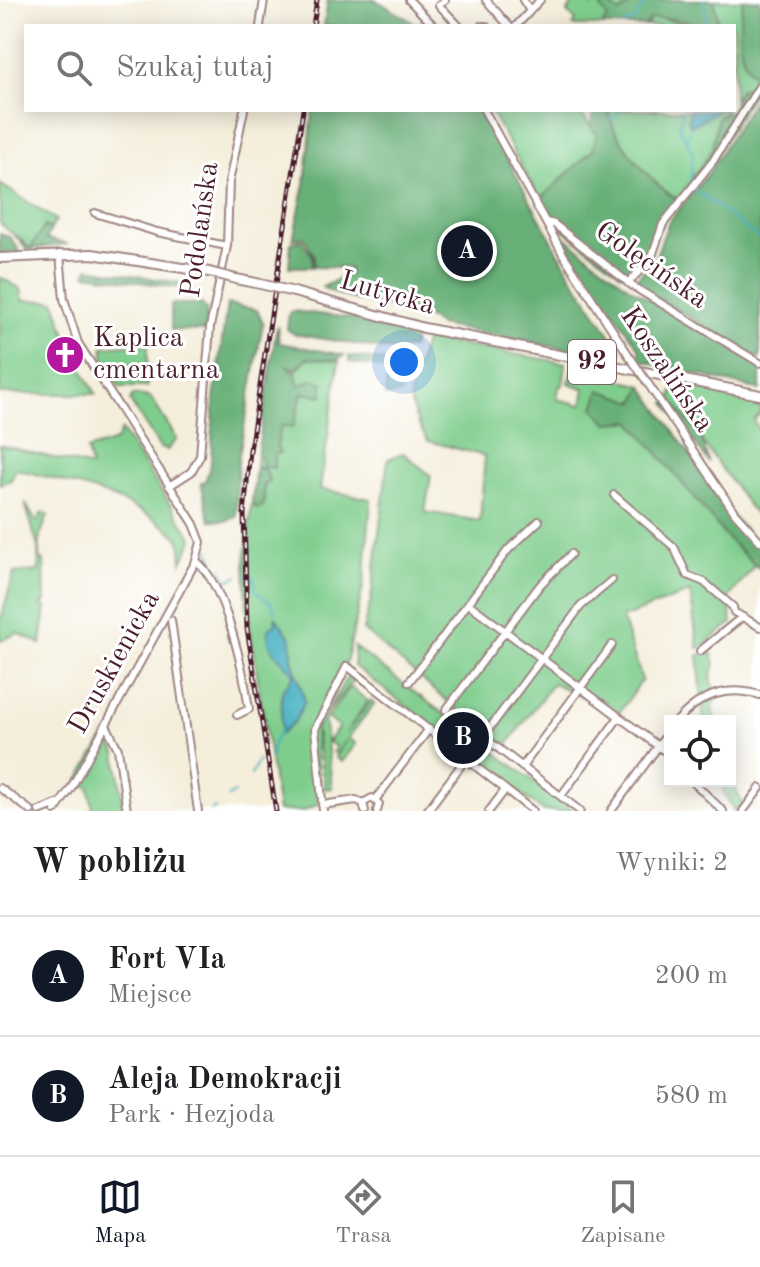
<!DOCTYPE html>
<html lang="pl">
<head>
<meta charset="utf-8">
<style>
  body { margin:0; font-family:"Old Standard TT",serif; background:#f2f2f2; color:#202124 }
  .controls { position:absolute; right:24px; bottom:24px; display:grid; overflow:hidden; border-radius:0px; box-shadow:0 4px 20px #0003 }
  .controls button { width:72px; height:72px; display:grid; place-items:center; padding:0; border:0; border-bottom:2px solid #e0e0e0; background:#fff; color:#202124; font:40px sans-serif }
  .you { position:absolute; left:404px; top:362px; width:28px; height:28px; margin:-20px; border:6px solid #fff; border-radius:50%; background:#1a73e8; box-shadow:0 0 0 12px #1a73e833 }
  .badge { display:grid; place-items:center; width:52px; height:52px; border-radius:50%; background:#111827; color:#fff; font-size:26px; font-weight:700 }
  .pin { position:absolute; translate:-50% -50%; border:4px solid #fff; box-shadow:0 2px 8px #0006 }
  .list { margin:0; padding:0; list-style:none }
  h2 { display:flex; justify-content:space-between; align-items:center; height:104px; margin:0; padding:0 32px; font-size:34px }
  h2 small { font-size:26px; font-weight:400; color:#757577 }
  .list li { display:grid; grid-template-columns:52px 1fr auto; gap:24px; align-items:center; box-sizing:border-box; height:120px; padding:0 32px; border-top:2px solid #e0e0e0 }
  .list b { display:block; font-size:30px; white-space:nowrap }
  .list p { margin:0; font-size:26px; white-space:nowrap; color:#757577 }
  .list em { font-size:26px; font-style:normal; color:#757577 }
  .icon { flex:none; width:44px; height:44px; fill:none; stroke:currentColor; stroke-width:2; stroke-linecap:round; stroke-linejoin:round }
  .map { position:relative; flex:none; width:760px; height:811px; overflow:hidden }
  .search { position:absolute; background:#fff; box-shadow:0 4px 20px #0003; left:24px; right:24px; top:24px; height:88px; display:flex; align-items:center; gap:20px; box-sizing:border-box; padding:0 28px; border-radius:0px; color:#757577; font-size:30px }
  .sheet { height:344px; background:#fff }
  nav { display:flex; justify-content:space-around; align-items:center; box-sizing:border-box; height:112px; border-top:2px solid #e0e0e0; background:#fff; font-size:22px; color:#757577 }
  nav a { display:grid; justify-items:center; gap:4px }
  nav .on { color:#111827 }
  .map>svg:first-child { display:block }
  .green { fill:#7fcd8d; stroke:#64765c; stroke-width:2 }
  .forest { fill:#67b078; stroke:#586852; stroke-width:2 }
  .water { fill:#42aec1; stroke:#466676; stroke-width:2 }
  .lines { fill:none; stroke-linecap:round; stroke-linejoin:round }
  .stream { stroke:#42aec1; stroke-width:2 }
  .minor-casing { stroke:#9f8683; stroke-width:10 }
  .major-casing { stroke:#9f8683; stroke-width:12 }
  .minor { stroke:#fff; stroke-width:6 }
  .major { stroke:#fff; stroke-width:8 }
  .rail-casing { stroke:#4a1f2b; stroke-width:5 }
  .rail { stroke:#fff; stroke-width:2; stroke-dasharray:6; stroke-linecap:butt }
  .minor-bridge-casing { stroke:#9f8683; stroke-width:10; stroke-linecap:butt }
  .major-bridge-casing { stroke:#9f8683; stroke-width:12; stroke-linecap:butt }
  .minor-bridge { stroke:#fff; stroke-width:6 }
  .major-bridge { stroke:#fff; stroke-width:8 }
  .labels { text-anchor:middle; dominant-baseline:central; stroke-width:6; stroke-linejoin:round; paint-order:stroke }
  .shield { fill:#fff; stroke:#80626b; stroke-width:2 }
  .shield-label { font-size:26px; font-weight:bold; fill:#4a1f2b }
  .street-label { font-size:28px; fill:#4a1f2b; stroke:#fff }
  .poi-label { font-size:28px; fill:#4a1f2b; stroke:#fff; text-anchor:start }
</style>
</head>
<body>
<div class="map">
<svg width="760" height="811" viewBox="0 0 760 811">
  <rect width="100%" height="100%" fill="#fff"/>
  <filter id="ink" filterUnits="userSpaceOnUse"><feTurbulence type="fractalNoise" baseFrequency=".0125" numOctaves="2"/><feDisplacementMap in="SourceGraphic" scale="16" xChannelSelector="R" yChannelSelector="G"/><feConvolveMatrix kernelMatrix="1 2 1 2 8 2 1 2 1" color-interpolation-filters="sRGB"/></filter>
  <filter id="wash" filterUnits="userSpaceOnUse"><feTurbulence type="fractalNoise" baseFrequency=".006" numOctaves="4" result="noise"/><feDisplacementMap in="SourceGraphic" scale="32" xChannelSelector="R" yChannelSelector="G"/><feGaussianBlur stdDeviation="1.8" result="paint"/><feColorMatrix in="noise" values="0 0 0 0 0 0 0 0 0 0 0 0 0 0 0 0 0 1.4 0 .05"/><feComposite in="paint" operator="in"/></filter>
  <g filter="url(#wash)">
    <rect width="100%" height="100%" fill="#f4eedb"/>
    <!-- green -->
    <path class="green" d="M575,0H584L593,6L596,0H635L620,13L606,2L602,5L608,17L602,26H573L576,20L567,13Z
      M714,0H743C740,23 733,66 760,78L753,93L741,89L734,100V26H719Z
      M659,18L695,26H646L650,19Z
      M490,110H578L597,134L593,150L540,199Z
      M609,110H727L718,117L712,150L678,199C658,192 606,132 609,110Z
      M0,184L56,220L51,229L45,226L30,249L0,223Z
      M0,277L21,289L23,300L55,301L70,347L96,394H0Z
      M426,339L566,363L563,385L559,387L557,399L582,405L585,389L569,383L572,368L643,386L635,402L608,423L631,421L730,541L755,565L728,599L732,623L703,646L698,648L690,592L622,618L642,680L619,713L553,683L504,749L363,630L371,600L388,459L403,453L431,476L425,512L480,521L485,456L428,441C399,393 411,390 426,339Z
      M124,345H148L147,387H119L108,364L105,365L103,347Z
      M320,357L339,361L320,489L371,499L364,582L345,668L315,725L319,804L303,811H278L247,609L245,563L257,456L263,459L262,470L257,468L252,503L257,509L264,505L265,465L274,455L281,425L293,427L302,393L322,396L299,386L295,372L307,358Z
      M705,389L760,401V414L754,420L760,433V522L671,398L673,391Z
      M133,395L150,397L177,439L167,450L160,448L130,401Z
      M121,430L193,539L182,562L180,539C132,496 77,485 16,469L11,480L0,484V445L91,467L87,450L116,441Z
      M25,503L35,520L38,521L42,512L48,515L40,536L39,559L44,561L45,601L41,605L46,607L41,644L18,633L0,641V622L14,573L39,571L38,547Z
      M354,647L574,811H543L354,666Z
      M712,653L715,664L711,677L717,700L712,707L715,721H704L698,655Z
      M349,674L356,677L324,716L332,788L325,789L316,729Z
      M350,687L368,701L346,733L371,701L374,704L348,738L356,744L342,762L335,757L346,741L336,754L333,752L336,747L328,741L339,727L327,718Z
      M107,733L116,753L125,811H93L89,787L78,782Z
      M730,775L742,803L734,811L718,781H730Z"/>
    <!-- forest -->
    <path class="forest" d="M328,0H376L419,26H324Z
      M635,0H714L719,26C697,26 672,15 651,19L646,26H602L608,17L601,8L606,2L620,13Z
      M743,0H760V78C734,66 739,23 743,0Z
      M748,88L753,93L711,162L687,191L712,150L718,117L734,110V100L741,89Z
      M760,90V359L646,291L636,279L655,258L669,221L707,175Z
      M313,110H480L571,275L621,351L619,359L439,325C406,300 357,308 322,287L349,274V268L314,267V255L303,237L293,239L305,184Z
      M593,110H609C607,132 658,192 678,199C654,224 657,253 628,275L620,273C601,255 546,224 540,199L593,150L597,134L591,127Z
      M45,226L51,229L46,239L68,244L27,250L16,235L30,249Z
      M0,233L11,238L20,252L0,254Z
      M566,238L629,287L760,366V390L639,360V348L563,240Z
      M301,240L312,255V267H289L291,243Z
      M88,268L182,283L179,288L86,274Z
      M171,304H202L207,311L205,331L171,330Z
      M227,304L257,310L263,323L238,461L236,517L225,521L210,520L201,483L205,482L211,463L214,400Z
      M293,311L367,320L412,331L415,338L412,348L396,351L294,334L287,329L289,313Z
      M277,325L279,343L344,355L337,360L307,358L296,369L286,365L295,372L299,386L313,379L323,383V396L302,393L293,427L281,426L277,447L280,453L274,455V468L265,466L269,481L264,486V505L257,509L252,503L257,467L262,469L263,459L257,456Z
      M349,356L403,364L407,373L400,394L385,396L388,369L349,362Z
      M643,386L731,515L760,547V569L730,541L631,421L608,423L594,408L600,390L635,402Z
      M671,399L701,438L709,463L666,403Z"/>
    <!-- water -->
    <path class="water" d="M691,110H719L691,126L688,119Z
      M275,616L291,638L292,659L305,701L295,721L281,733L282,692L294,675C285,659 265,653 268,629L276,623Z"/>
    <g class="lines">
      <!-- stream -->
      <path class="stream" d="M704,0L706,26
        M622,26L635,20L647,0
        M683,110L679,126L693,153L690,185
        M610,120L623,110
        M687,141L690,130
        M695,190L760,239
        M209,548L216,569
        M221,569L229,580L238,576
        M247,576L254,577L256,591L272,604L275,612
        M270,758L274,741L281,730
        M251,775L259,759
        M228,797L234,793
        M211,811L215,808"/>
    </g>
  </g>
  <g filter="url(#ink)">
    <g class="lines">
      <!-- minor casing -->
      <g class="minor-casing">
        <path id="minor" d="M409,0L434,26
          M445,0L439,5L459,26
          M486,0L509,26
          M523,0L530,11L540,0
          M260,26L264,0
          M481,26H486
          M516,26L530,11
          M484,110L563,254L628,354
          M95,213L157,232L227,246
          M546,222L554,224L634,287L760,363
          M628,283L651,259L663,224L713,161L760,85
          M657,397L735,513L760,541
          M169,486L191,472L200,456L210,327L227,246L229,182L244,110
          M614,495L674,547L687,575L704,582L733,607L734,612L760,627
          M196,561C225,583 244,673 249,709L237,715
          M469,604L670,755
          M171,620L198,811
          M700,651L742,617
          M409,682L508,550L539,521
          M446,710L540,585L571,554
          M677,721C700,695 726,685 760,695
          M106,725L118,749L127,811
          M477,732L580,811
          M483,737L581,606L612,580
          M522,767L612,645
          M692,781L723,811
          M0,788L31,811
          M561,796L619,717
          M376,799L429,729
          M322,805L356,800L363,803
          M39,811L57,804
          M55,811L71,788L196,561L201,542L194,524L78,343L64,299L60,254
          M323,811L315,729L347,666L533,811
          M365,811L363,803L372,798L379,804L377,811
          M427,811L465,760
          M489,811L505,790
          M611,811L670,730
          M743,811L760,788"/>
      </g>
      <!-- major casing -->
      <g class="major-casing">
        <path id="major" d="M0,258L92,254L209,272
          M236,279L256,283
          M294,292L424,328L760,395"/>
      </g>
      <!-- minor -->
      <use href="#minor" class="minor"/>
      <!-- major -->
      <use href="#major" class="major"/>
      <!-- rail casing -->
      <g class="rail-casing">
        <path id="rail" d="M313,26L317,0
          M276,811L247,628L244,514L250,450L303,110"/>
      </g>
      <!-- rail -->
      <use href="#rail" class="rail"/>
      <!-- minor-bridge casing -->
      <g class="minor-bridge-casing">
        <path id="minor-bridge" d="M628,354L657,397"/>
      </g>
      <!-- major-bridge casing -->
      <g class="major-bridge-casing">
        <path id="major-bridge" d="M209,272L236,279
          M256,283L294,292"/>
      </g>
      <!-- minor-bridge -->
      <use href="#minor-bridge" class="minor-bridge"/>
      <!-- major-bridge -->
      <use href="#major-bridge" class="major-bridge"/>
    </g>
  </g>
  <!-- icons -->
  <defs>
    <g id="church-disc" transform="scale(2)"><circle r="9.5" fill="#b5179e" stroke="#fff"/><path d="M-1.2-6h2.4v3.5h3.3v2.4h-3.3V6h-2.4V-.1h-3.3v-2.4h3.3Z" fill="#fff"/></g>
  </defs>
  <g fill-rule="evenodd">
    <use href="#church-disc" x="65" y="355"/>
  </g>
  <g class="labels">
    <!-- shield labels -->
    <rect class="shield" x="568" y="340" width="48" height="44" rx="6"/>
    <g class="shield-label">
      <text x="592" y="362">92</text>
    </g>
    <!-- street labels -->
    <g class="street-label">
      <text transform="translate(201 230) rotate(-82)">Podolańska</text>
      <text transform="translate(651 266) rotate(35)">Golęcińska</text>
      <text transform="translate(387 294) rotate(16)">Lutycka</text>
      <text transform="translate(666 370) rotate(56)">Koszalińska</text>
      <text transform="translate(115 663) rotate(-61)">Druskienicka</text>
    </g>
    <!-- poi labels -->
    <g class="poi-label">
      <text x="93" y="339">Kaplica<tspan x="93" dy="32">cmentarna</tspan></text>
    </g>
  </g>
</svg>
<div class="controls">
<button><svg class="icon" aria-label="locate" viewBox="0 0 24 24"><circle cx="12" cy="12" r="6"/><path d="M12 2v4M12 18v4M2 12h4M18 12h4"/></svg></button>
</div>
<div class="you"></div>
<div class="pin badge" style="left:467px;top:251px">A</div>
<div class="pin badge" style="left:463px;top:738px">B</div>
<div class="search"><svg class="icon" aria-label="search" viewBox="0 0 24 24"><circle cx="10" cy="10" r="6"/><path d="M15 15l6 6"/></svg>Szukaj tutaj</div>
</div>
<section class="sheet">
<h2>W pobliżu<small>Wyniki: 2</small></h2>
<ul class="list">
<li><span class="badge">A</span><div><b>Fort VIa</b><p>Miejsce</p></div><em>200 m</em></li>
<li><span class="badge">B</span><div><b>Aleja Demokracji</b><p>Park · Hezjoda</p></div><em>580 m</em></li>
</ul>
</section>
<nav>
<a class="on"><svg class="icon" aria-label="map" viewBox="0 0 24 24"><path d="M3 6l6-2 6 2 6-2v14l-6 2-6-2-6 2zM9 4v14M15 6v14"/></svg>Mapa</a>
<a><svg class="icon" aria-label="directions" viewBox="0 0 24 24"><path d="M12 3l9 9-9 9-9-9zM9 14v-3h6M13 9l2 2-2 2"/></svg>Trasa</a>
<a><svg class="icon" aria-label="saved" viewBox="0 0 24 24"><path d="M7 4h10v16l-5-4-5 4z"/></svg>Zapisane</a>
</nav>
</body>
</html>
